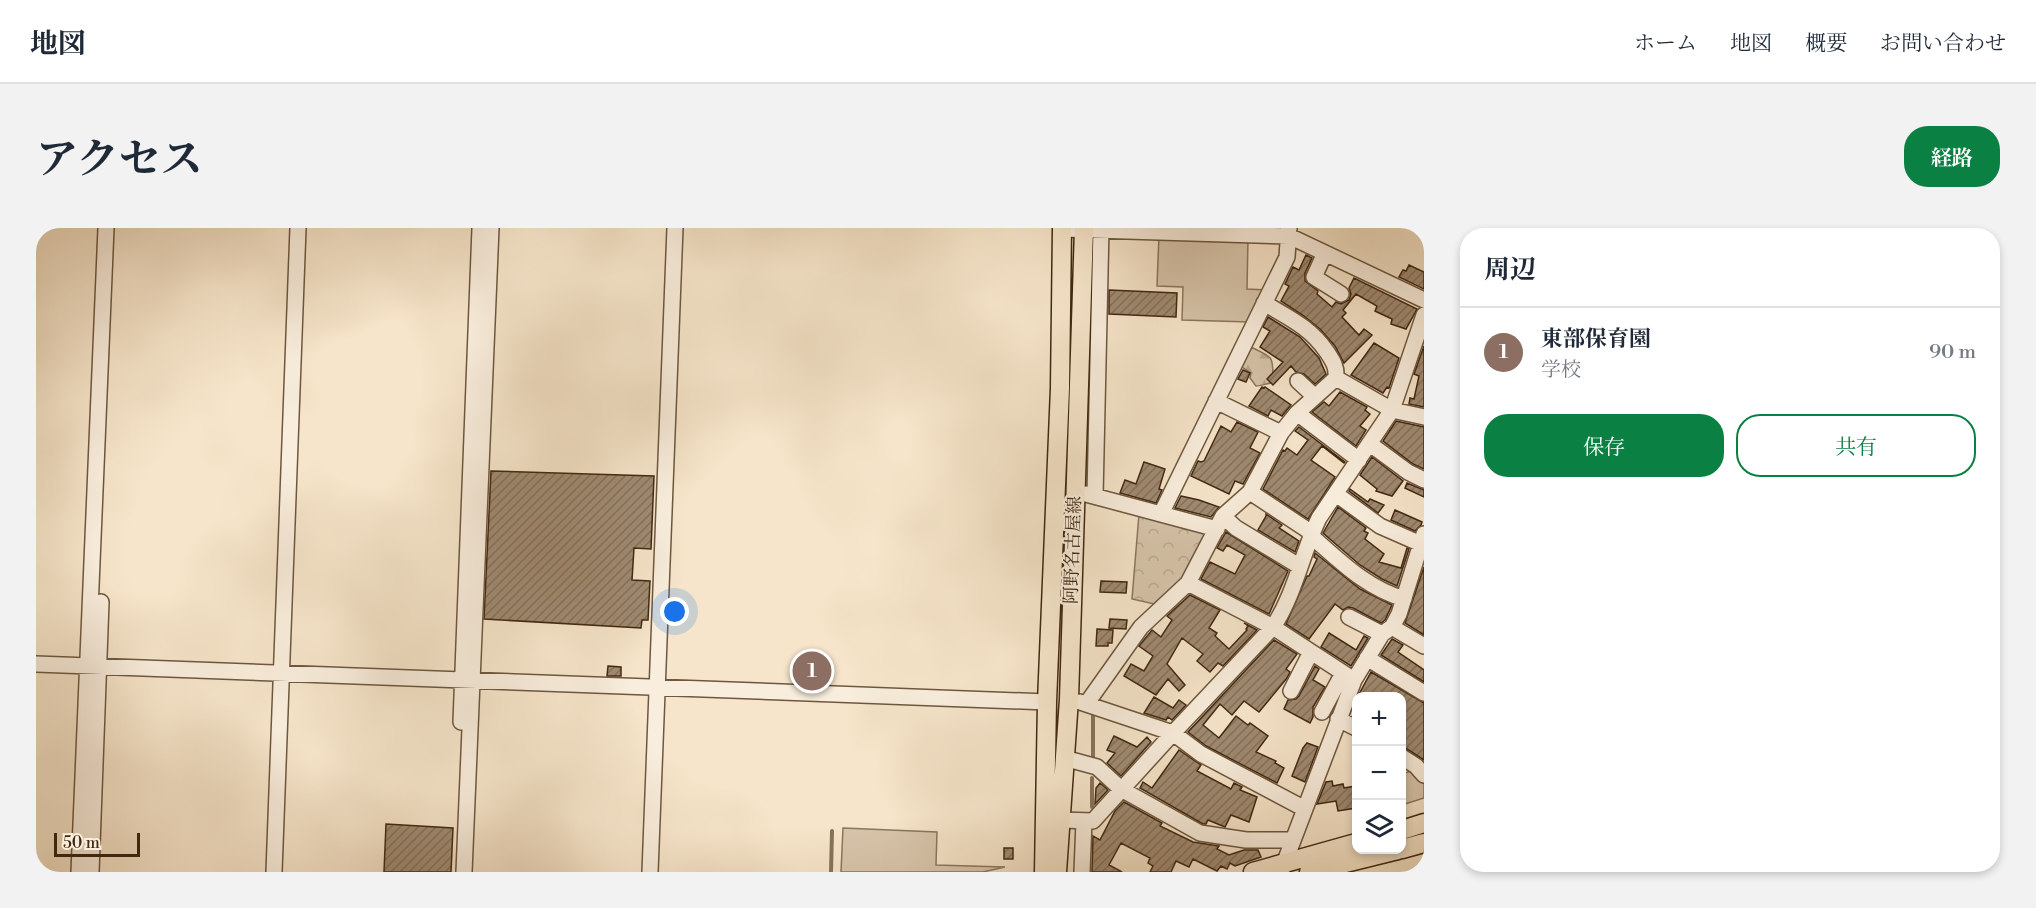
<!DOCTYPE html>
<html lang="ja">
<head>
<meta charset="utf-8">
<style>
  body { margin:0; font-family:"Libre Bodoni","Noto Serif JP",serif; background:#f2f2f3; color:#1f2937 }
  .controls { position:absolute; right:18px; bottom:18px; display:grid; overflow:hidden; border-radius:12px; box-shadow:0 3px 9px #0003 }
  .controls button { width:54px; height:54px; display:grid; place-items:center; padding:0; border:0; border-bottom:2px solid #e0e1e3; background:#fff; color:#1f2937; font:30px sans-serif }
  .scale { position:absolute; left:18px; bottom:15px; width:86px; box-sizing:border-box; padding-left:6px; border:3px solid #412811; border-top:0; font-size:16px; line-height:21px; white-space:nowrap; color:#412811; -webkit-text-stroke:4px #f9eedd; paint-order:stroke }
  .you { position:absolute; left:639px; top:384px; width:21px; height:21px; margin:-15px; border:4px solid #fff; border-radius:50%; background:#1a73e8; box-shadow:0 0 0 9px #1a73e833 }
  .badge { display:grid; place-items:center; width:39px; height:39px; border-radius:50%; background:#0b8043; color:#fff; font-size:20px; font-weight:700 }
  .pin { position:absolute; translate:-50% -50%; border:3px solid #fff; box-shadow:0 2px 6px #0006 }
  .list { margin:0; padding:0; list-style:none }
  h2 { display:flex; justify-content:space-between; align-items:center; height:78px; margin:0; padding:0 24px; font-size:26px }
  h2 small { font-size:20px; font-weight:400; color:#747a83 }
  .list li { display:grid; grid-template-columns:39px 1fr auto; gap:18px; align-items:center; box-sizing:border-box; height:90px; padding:0 24px; border-top:2px solid #e0e1e3 }
  .list b { display:block; font-size:22px; white-space:nowrap }
  .list p { margin:0; font-size:20px; white-space:nowrap; color:#747a83 }
  .list em { font-size:20px; font-style:normal; color:#747a83 }
  .actions { display:flex; gap:12px; padding:18px 24px }
  .actions a { flex:1; padding:14px 0; border:2px solid #0b8043; border-radius:24px; text-align:center; font-size:21px; color:#0b8043 }
  .actions .main { background:#0b8043; color:#fff }
  .icon { flex:none; width:33px; height:33px; fill:none; stroke:currentColor; stroke-width:2; stroke-linecap:round; stroke-linejoin:round }
  .map { position:relative; flex:none; width:1388px; height:644px; overflow:hidden; border-radius:24px }
  header { display:flex; align-items:center; gap:36px; box-sizing:border-box; height:84px; padding:0 30px; background:#fff; border-bottom:2px solid #e0e1e3 }
  header strong { font-size:28px }
  nav { display:flex; gap:33px; margin-inline-start:auto; font-size:21px }
  .intro { display:flex; align-items:center; justify-content:space-between; box-sizing:border-box; height:144px; padding:0 36px }
  h1 { margin:0; font-size:42px }
  .button { padding:15px 27px; border-radius:24px; background:#0b8043; color:#fff; font-size:21px; font-weight:700 }
  main { display:flex; gap:36px; padding:0 36px }
  aside { flex:1; background:#fff; border-radius:24px; box-shadow:0 3px 9px #0003 }
  .map>svg:first-child { display:block }
  .green { fill:#d7c5ab; stroke:#8c765e; stroke-width:1.5 }
  .forest { fill:url(#forest-firs); stroke:#8c765e; stroke-width:1.5 }
  .park { fill:url(#park-crowns); stroke:#8c765e; stroke-width:1.5 }
  .lines { fill:none; stroke-linecap:round; stroke-linejoin:round }
  .stream { stroke:#88735a; stroke-width:4 }
  .building { fill:url(#building-hatch); stroke:#412811; stroke-width:1.5 }
  .minor-casing { stroke:#6e573f; stroke-width:18 }
  .major-casing { stroke:#412811; stroke-width:21 }
  .minor { stroke:#f9eedd; stroke-width:15 }
  .major { stroke:#f6e5ca; stroke-width:18 }
  .labels { text-anchor:middle; dominant-baseline:central; stroke-width:4.5; stroke-linejoin:round; paint-order:stroke }
  .street-label { font-size:18px; fill:#412811; stroke:#f9eedd }
</style>
</head>
<body>
<header>
<strong>地図</strong>
<nav><a>ホーム</a><a>地図</a><a>概要</a><a>お問い合わせ</a></nav>
</header>
<div class="intro"><h1>アクセス</h1><a class="button">経路</a></div>
<main>
<div class="map">
<svg width="1388" height="644" viewBox="0 0 1388 644">
  <defs>
    <pattern id="forest-firs" width="22" height="20" patternUnits="userSpaceOnUse" patternTransform="scale(1.5)"><rect width="22" height="20" fill="#d7c5ab"/><path d="M5 1l3.5 6h-7zM16 11l3.5 6h-7z" fill="#baa992"/></pattern>
    <pattern id="park-crowns" width="20" height="18" patternUnits="userSpaceOnUse" patternTransform="scale(1.5)"><rect width="20" height="18" fill="#d7c5ab"/><path d="M2 6a3 3 0 1 1 6 0M12 15a3 3 0 1 1 6 0" fill="none" stroke="#baa992"/></pattern>
    <pattern id="building-hatch" width="6" height="6" patternUnits="userSpaceOnUse" patternTransform="scale(1.5)"><rect width="6" height="6" fill="#9f8a71"/><path d="M-1 1l2-2M0 6l6-6M5 7l2-2" fill="none" stroke="#83715b"/></pattern>
  </defs>
  <rect width="100%" height="100%" fill="#f6e5ca"/>
  <filter id="stains"><feTurbulence type="fractalNoise" baseFrequency=".00333" numOctaves="4"/><feColorMatrix values="0 0 0 0 .2 0 0 0 0 .09 0 0 0 0 .02 0 0 0 .5 -.17"/></filter>
  <radialGradient id="worn" r=".72"><stop offset=".6" stop-color="#630" stop-opacity="0"/><stop offset="1" stop-color="#630" stop-opacity=".3"/></radialGradient>
  <!-- green -->
  <path class="green" d="M1123,7L1212,10L1211,61L1231,62L1214,94L1146,92L1147,59L1121,58Z
    M1375,543L1388,556V570L1366,577V546Z
    M807,600L901,604L900,637L969,639L947,644H805Z"/>
  <!-- forest -->
  <path class="forest" d="M1217,120C1243,132 1234,131 1238,154C1235,155 1223,158 1220,158L1214,150L1215,145L1206,139L1214,121Z"/>
  <!-- park -->
  <path class="park" d="M1103,286L1169,306L1147,350L1118,376L1096,371Z"/>
  <g class="lines">
    <!-- stream -->
    <path class="stream" d="M1057,530V483
      M1056,579V550
      M795,644L796,603"/>
  </g>
  <!-- building -->
  <path class="building" d="M1270,27L1276,30L1269,45V53L1282,63L1281,66L1296,79L1300,74L1305,76L1313,72L1315,66L1313,60L1318,50L1381,81L1370,101L1355,96L1356,91L1339,83L1341,78L1320,66L1307,82L1310,85L1306,89L1323,107L1328,101L1336,107L1308,135L1299,118L1284,101L1268,88L1245,73L1253,58L1249,56L1257,39L1263,42Z
    M1373,37L1388,44V61L1363,49L1367,42L1370,43Z
    M1073,62L1141,65L1140,89L1073,86Z
    M1232,89L1264,109L1283,130L1290,146L1279,156L1268,146L1260,144L1255,138L1237,157L1231,151L1247,134L1224,119L1234,103L1227,99Z
    M1338,115L1363,130L1353,160L1351,159L1347,165L1315,147Z
    M1388,118V179L1373,176L1374,170L1378,171L1383,148L1378,146Z
    M1207,142L1214,145L1210,154L1202,151Z
    M1226,159L1228,160L1229,159L1255,177L1246,188L1235,182L1232,188L1213,178Z
    M1304,164L1331,179L1329,182L1334,186L1324,198L1330,202L1320,218L1276,184L1288,174L1293,178Z
    M1360,193L1388,199V241L1377,236L1347,213Z
    M1201,194L1222,204L1214,220L1224,225L1207,256L1199,253L1193,266L1155,248L1162,233L1165,234L1168,233L1185,198L1195,204Z
    M1263,199L1309,234L1308,235L1286,218L1275,232L1299,249L1272,291L1227,261L1247,222L1249,223L1251,220L1261,227L1272,212L1259,203Z
    M1336,229L1367,253L1356,268L1340,263L1341,261L1324,247Z
    M1108,234L1129,241L1123,261L1126,262L1120,275L1084,265L1089,252L1100,256Z
    M455,243L618,248L615,321L598,320L596,352L614,353L612,392H606L605,400L448,391Z
    M1371,255L1388,262V269L1369,260Z
    M1314,261L1332,274L1334,271L1348,277L1342,285L1313,263Z
    M1145,268L1163,272L1183,279L1175,289L1139,280Z
    M1302,279L1330,300L1328,303L1332,305L1329,311L1348,326L1343,334L1365,340L1371,320L1373,321L1361,358L1346,351L1324,337L1287,305Z
    M1359,282L1386,294L1385,297L1379,303L1355,292Z
    M1230,286L1246,297L1243,300L1263,313L1259,324L1222,302L1230,288Z
    M1190,304L1252,343L1233,386L1165,351L1174,334L1199,346L1209,327L1191,317L1187,323L1181,320Z
    M1279,325L1324,361L1356,377L1349,392L1345,395L1317,380L1312,379L1307,382L1299,376L1273,411L1250,396L1271,348H1273L1281,331L1278,329Z
    M1388,339V407L1369,395Z
    M1065,353L1091,354L1090,365L1064,364Z
    M1154,367L1184,382L1173,400L1181,405L1179,408L1193,421L1211,402L1210,401L1212,398L1208,395L1221,402L1187,438L1182,435L1174,444L1161,433L1167,426L1146,410L1131,436L1149,457L1143,463L1132,451L1120,467L1088,448L1095,436L1108,443L1117,428L1103,418L1116,402L1125,409L1136,392L1131,388Z
    M1074,391L1091,392L1090,401L1073,400Z
    M1061,401L1077,402L1076,415H1072V418H1060Z
    M1293,405L1320,422L1328,408L1332,410L1315,438L1285,419Z
    M1356,411L1367,417L1362,424L1388,442V454L1345,427Z
    M1238,412L1261,426L1250,441L1254,444L1251,450L1223,484L1208,473L1196,487L1184,476L1167,497L1183,510L1200,488L1212,497L1214,495L1232,508L1220,524L1240,533L1239,535L1248,540L1241,555L1170,518L1152,504Z
    M572,438L585,439V448H571Z
    M1279,438L1283,441L1277,452L1289,459L1277,479V489L1274,495L1248,481L1252,472L1260,471L1263,468Z
    M1335,444L1388,475V532L1371,521L1365,519V468H1322Z
    M1118,469L1137,480L1143,472L1150,477L1136,492L1132,489L1130,492L1108,485Z
    M1078,508L1101,519L1111,509L1115,514L1085,548L1071,535L1079,525L1071,522Z
    M1271,515L1282,519L1269,554L1256,548L1267,520Z
    M1143,522L1165,537L1161,543L1195,561L1198,555L1206,559L1204,562L1221,569L1213,594L1195,587L1189,599L1172,592L1170,596H1167L1104,560L1107,554L1116,560Z
    M1296,553L1297,558L1307,556L1308,560L1320,558V580L1302,583L1300,573L1281,576L1290,554Z
    M1064,555L1072,562L1059,576L1060,560Z
    M1088,574L1126,595L1124,598L1157,614L1183,618L1181,621L1193,627L1208,622H1222L1225,629L1199,638L1194,635L1191,641L1185,638L1181,643L1157,631L1153,639L1140,633L1135,644H1114L1117,638L1112,635L1114,630L1085,615L1073,637L1086,644H1056L1057,608L1064,612L1079,583Z
    M350,596L417,600L415,644H348Z
    M968,620H977V631H968Z"/>
  <g class="lines">
    <!-- minor casing -->
    <g class="minor-casing">
      <path id="minor" d="M1026,1L1253,8L1388,72
        M1289,25L1278,49L1305,66
        M1228,75C1253,90 1274,99 1291,124C1297,133 1301,139 1300,150
        M1262,153L1278,168
        M1180,173L1245,205
        M1261,185L1323,232
        M1334,216L1372,244L1388,252
        M1214,264L1276,305
        M1050,266L1181,301
        M1300,266L1344,298L1385,316
        M1059,268L1065,0
        M1125,286L1251,29L1253,0
        M1187,288L1200,300L1263,338
        M1274,307C1304,333 1330,360 1368,371
        M1152,355L1237,399L1318,452L1245,644
        M1313,389L1346,406
        M1356,399L1388,418
        M1331,430L1388,465
        M0,436L1011,474
        M1318,452L1346,406L1356,399L1363,386L1388,306
        M1255,463L1275,424
        M1044,474L1137,505L1165,526L1269,581
        M1051,475L1105,399L1152,355L1187,288L1214,264L1245,205L1261,185L1300,150L1356,182L1388,189
        M1286,484L1307,445
        M1302,491L1320,500
        M425,494L444,0
        M1366,529L1380,538L1388,547
        M1028,530L1061,539L1085,561L1164,605L1210,612H1255
        M1024,592L1057,593L1137,505L1237,399C1259,366 1266,325 1283,290L1356,182L1388,87
        M43,644L70,0
        M55,644L65,374
        M238,644L262,0
        M428,644L455,0
        M614,644L639,0
        M1046,644L1048,593"/>
    </g>
    <!-- major casing -->
    <g class="major-casing">
      <path id="major" d="M1366,602L1388,595
        M1366,621L1388,615
        M1008,644L1011,474L1024,160L1026,0
        M1021,644L1033,471L1048,0
        M1217,644L1320,615
        M1273,644L1362,622"/>
    </g>
    <!-- minor -->
    <use href="#minor" class="minor"/>
    <!-- major -->
    <use href="#major" class="major"/>
  </g>
  <g class="labels">
    <!-- street labels -->
    <g class="street-label">
      <text transform="translate(1037 322) rotate(-88)">阿野名古屋線</text>
    </g>
  </g>
  <rect width="100%" height="100%" filter="url(#stains)"/>
  <rect width="100%" height="100%" fill="url(#worn)"/>
</svg>
<div class="controls">
<button>+</button>
<button>−</button>
<button><svg class="icon" aria-label="layers" viewBox="0 0 24 24"><path d="M12 4l9 5-9 5-9-5zM3 14l9 5 9-5"/></svg></button>
</div>
<div class="scale">50 m</div>
<div class="you"></div>
<div class="pin badge" style="left:776px;top:443px;background:#8d6e63">1</div>
</div>
<aside>
<h2>周辺<small></small></h2>
<ul class="list">
<li><span class="badge" style="background:#8d6e63">1</span><div><b>東部保育園</b><p>学校</p></div><em>90 m</em></li>
</ul>
<div class="actions"><a class="main">保存</a><a>共有</a></div>
</aside>
</main>
</body>
</html>
